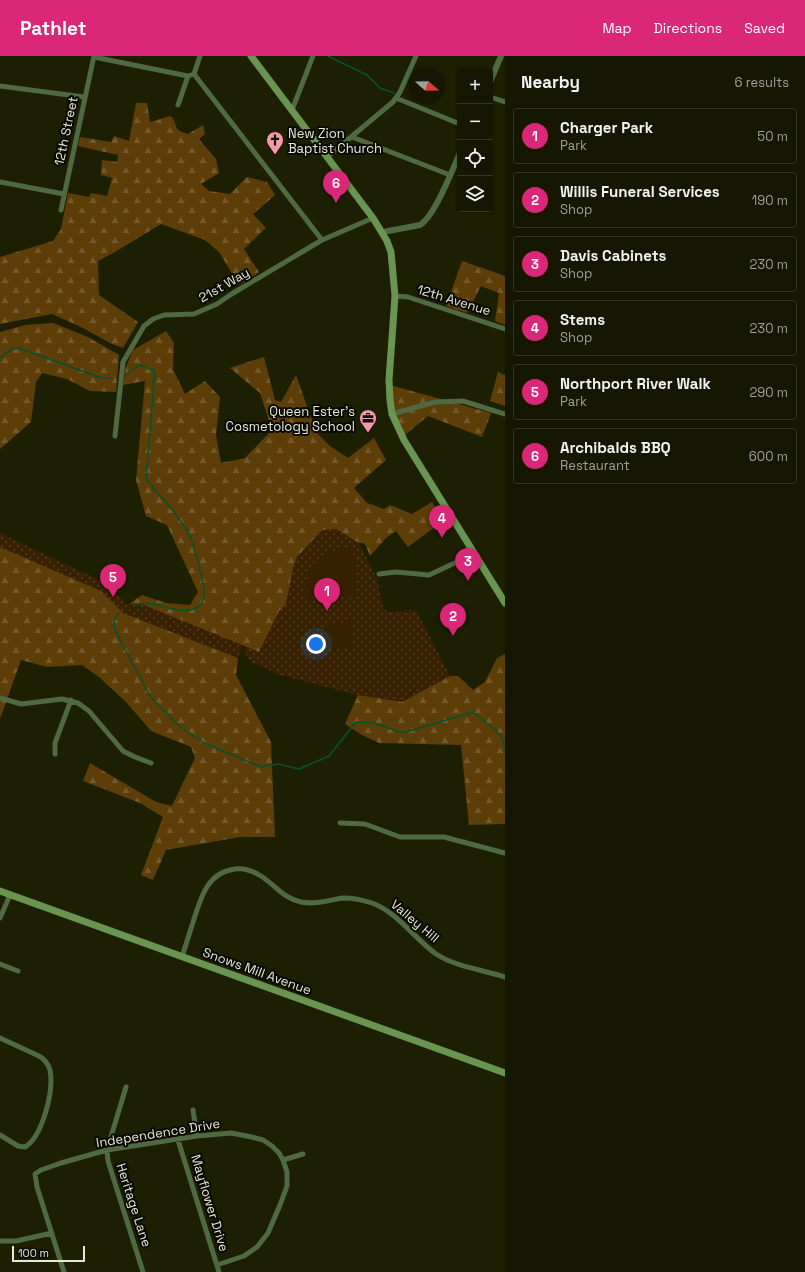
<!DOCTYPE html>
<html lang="en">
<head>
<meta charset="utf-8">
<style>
  body { margin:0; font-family:"Space Grotesk",sans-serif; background:#1f200c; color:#f1f3f6 }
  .controls { position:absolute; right:12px; top:12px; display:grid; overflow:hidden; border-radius:4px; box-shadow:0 1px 3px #0004 }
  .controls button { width:36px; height:36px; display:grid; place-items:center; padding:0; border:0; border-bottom:1px solid #353624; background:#161702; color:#f1f3f6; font:20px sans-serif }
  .compass { position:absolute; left:409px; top:12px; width:36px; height:36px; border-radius:50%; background:#161702; box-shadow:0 1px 3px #0004; rotate:110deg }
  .scale { position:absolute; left:12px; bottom:10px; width:73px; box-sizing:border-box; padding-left:4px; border:2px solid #e8ead9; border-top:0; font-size:11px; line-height:14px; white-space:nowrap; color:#e8ead9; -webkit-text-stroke:3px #070801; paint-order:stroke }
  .you { position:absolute; left:316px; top:588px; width:14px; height:14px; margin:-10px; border:3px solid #fff; border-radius:50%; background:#1a73e8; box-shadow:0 0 0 6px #1a73e833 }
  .badge { display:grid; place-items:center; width:26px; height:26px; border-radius:50%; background:#db2777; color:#fff; font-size:13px; font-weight:700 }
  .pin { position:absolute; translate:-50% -33px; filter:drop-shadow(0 1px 2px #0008) }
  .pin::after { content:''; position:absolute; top:21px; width:14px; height:12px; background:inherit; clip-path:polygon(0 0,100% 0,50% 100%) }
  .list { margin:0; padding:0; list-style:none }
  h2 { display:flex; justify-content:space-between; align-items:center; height:52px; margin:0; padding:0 16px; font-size:17px }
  h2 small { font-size:13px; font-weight:400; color:#9e9f99 }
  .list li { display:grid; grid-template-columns:26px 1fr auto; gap:12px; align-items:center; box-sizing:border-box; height:56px; margin:0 8px 8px; padding:0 8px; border:1px solid #353624; border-radius:4px }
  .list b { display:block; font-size:15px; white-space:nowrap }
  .list p { margin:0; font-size:13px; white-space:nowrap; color:#9e9f99 }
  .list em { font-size:13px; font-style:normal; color:#9e9f99 }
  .icon { flex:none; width:22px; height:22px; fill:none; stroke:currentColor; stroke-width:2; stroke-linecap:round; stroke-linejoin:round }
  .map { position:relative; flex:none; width:505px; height:1216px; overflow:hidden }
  header { display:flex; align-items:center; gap:24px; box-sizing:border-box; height:56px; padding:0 20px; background:#db2777; color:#fff }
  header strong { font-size:19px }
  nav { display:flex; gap:22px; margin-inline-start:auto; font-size:14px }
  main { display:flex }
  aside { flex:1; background:#161702 }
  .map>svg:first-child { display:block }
  .grass { fill:url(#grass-dots) }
  .forest { fill:url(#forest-firs) }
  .pitch { fill:#382100 }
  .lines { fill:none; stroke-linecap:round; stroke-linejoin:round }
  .stream { stroke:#00542e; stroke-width:1.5 }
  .minor { stroke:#4f6940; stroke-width:5 }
  .tertiary { stroke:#4f6940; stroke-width:6 }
  .secondary { stroke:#6a9551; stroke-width:7 }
  .labels { text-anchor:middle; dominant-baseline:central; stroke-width:4; stroke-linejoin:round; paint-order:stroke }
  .street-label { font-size:13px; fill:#e8ead9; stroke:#070801 }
  .poi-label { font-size:13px; fill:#e8ead9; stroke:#070801; text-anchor:start }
</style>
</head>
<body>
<header>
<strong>Pathlet</strong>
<nav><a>Map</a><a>Directions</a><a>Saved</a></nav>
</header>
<main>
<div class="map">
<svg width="505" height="1216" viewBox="0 0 505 1216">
  <defs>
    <pattern id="grass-dots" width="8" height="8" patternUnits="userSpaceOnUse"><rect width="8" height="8" fill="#382100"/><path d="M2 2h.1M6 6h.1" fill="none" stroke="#554125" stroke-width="1.8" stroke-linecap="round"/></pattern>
    <pattern id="forest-firs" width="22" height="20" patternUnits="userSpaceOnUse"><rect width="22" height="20" fill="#5d3d08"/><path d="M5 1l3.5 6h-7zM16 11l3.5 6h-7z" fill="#74592b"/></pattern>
  </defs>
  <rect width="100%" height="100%" fill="#1d1f03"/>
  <!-- grass -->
  <path class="grass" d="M330,464L357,483L377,523L383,551L388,556L416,554L450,620L402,646L353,638L280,619L251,606L244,595L293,512L297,501Z
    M0,477L105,527L128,549L139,547L243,588L238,602L123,557L101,535L0,491Z"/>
  <!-- forest -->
  <path class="forest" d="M136,47H147L150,66L171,60C179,70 172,74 188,78L203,69L205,78L199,83L216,103L219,117L201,128L209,135L230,138L247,121L267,126L275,139L253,158L266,172L244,193L259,216L239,229L219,196L205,184L161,168L115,196L98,205L99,239L138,266L123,292L112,288L81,271L52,258L0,268V201L53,185L61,173L68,137L89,141L91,137L107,140L112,122L101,119L102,104L117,106L118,99L78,90L80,81L111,86L114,80L129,85Z
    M462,205L505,220V269L495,265L499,237L481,230L467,257L446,250Z
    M53,267L88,281L119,299L116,336L90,335L67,323L42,317L36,326L31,366L0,393V276L25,269Z
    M166,275L174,287L173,313L185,338L205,325L220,341L216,379L221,407L245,402L272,374L260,337L230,312L264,301L275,344L281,346L296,319L316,376L330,390L348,402L374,382L386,404L354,432L367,447L384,453L390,449L412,458L432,446L443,465L408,491L396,475L386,482L370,500L365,488L355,485L337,473L322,474L297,501L293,512L286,548L279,555L259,596L139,547L128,549L142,539L166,547L190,549L198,536L167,469L146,460L136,424L145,325L123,329L126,311L133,294Z
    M498,316L504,319L505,318V350L490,345Z
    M390,329L491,357L482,381L428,360L405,379L388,348Z
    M0,491L101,535L123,557L238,602L236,619L271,686L275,781H240L166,794L153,824L141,819L163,761L140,747L83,725L90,707L156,746L172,750L195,702L191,691L151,675L126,646L99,621L82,609L47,611L21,604L0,663Z
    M505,598V768L469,769L461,689L379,687L362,679L345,668L358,639L402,646L450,620H458L473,634L485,626L497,602Z"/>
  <!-- pitch -->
  <path class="pitch" d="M354,491L357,537L354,541L306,543C303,508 320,493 354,491Z
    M351,563L353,565L351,568V591C342,595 335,594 327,588C324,582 321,575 326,569L349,565Z"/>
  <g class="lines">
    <!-- stream -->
    <path class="stream" d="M328,0L367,19L380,32L394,37
      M0,302L12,293L19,292L101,322H112
      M125,319L139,309L155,315L146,423C159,439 174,454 185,471C192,481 205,526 204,538C204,543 202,548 198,551C178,562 155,542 135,549
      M119,557C114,563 113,566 115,574L150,640L178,669L204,687L261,711L278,708L299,713L329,700L356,666L374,667L403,677L473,656L501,679L505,692"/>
    <!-- minor -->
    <path class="minor" d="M94,1L188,20
      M194,18L322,184
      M0,30L84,41
      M490,41L505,46
      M396,42L460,68
      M178,49L188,20L194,18L200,0
      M292,54L313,0
      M352,81L450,119
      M327,101L393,46L400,36L416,0
      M0,126L64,138
      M61,154L94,0
      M395,240L408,241L505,273
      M392,358L435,346L463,345L505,358
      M115,380L123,306L144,270L153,263L164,259L194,258L217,248L230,239L322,184L373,162
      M379,518L396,516L429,519L474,498
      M0,642L21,648L62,643L78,647L89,655L123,695L135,701L151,707
      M55,698V687L71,644
      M340,767L365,768L400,781H444L505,797
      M0,862L10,839
      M182,901C186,888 190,876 194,863C201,841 208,816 235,813C244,812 253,815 261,820C275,829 283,842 301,846C315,849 329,844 343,842C353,842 363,844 372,847C397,856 415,883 436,898C456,911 483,914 505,921
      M0,908L18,915
      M0,982L39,1000C45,1003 48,1008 50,1014C54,1034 43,1080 25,1091L18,1090L0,1079
      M126,1031L107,1094L108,1105L143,1216
      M193,1054L197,1080
      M178,1084L219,1216
      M283,1104L303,1098
      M0,1185H16L52,1177
      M64,1216L37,1131L35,1118L41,1114L61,1107L107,1094L197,1080L231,1077L252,1081L263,1084L272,1090L279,1097L283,1104L287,1116V1130L280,1149L268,1177L257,1191L244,1200L217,1209"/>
    <!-- tertiary -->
    <path class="tertiary" d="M490,26L501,0
      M383,176L420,169C435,160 452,114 460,97"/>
    <!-- secondary -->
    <path class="secondary" d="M251,0L373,162L387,185L391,196L395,240L389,324L390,344L392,358L404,384L505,547
      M0,835L505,1017"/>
  </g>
  <!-- icons -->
  <defs>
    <g id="church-pin" transform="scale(0.9)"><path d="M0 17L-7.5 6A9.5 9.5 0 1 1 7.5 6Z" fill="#f49aa5" stroke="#070801"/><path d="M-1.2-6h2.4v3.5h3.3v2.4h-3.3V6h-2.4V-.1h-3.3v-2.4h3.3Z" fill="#111"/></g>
    <g id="office-pin" transform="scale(0.9)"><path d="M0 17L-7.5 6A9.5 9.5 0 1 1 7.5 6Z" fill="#f49aa5" stroke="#070801"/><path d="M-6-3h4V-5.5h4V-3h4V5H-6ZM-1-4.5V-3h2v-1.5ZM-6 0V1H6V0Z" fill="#111"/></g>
  </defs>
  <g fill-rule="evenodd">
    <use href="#church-pin" x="275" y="84"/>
    <use href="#office-pin" x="368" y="362"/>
  </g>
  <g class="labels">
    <!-- street labels -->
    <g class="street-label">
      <text transform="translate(66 75) rotate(-78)">12th Street</text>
      <text transform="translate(224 229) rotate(-30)">21st Way</text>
      <text transform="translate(454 244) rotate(17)">12th Avenue</text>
      <text transform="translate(415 865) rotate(40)">Valley Hill</text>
      <text transform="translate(257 915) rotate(20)">Snows Mill Avenue</text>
      <text transform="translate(158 1077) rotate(-9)">Independence Drive</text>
      <text transform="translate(210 1147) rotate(73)">Mayflower Drive</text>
      <text transform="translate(134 1149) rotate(72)">Heritage Lane</text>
    </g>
    <!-- poi labels -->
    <g class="poi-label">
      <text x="288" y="77">New Zion<tspan x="288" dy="15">Baptist Church</tspan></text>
      <text x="355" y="355" text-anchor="end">Queen Ester's<tspan x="355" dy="15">Cosmetology School</tspan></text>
    </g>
  </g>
</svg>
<div class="controls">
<button>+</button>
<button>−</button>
<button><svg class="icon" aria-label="locate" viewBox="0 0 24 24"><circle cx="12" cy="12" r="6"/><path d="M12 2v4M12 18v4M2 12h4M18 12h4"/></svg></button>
<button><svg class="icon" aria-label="layers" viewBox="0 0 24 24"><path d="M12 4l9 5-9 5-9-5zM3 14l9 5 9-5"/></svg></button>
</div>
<svg class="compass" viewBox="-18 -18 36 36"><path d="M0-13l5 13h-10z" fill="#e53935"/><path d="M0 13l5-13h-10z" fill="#9e9f99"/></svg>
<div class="scale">100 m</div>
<div class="you"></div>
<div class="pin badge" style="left:327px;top:555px">1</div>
<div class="pin badge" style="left:453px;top:580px">2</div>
<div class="pin badge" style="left:468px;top:525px">3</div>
<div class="pin badge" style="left:442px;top:482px">4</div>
<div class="pin badge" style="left:113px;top:541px">5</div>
<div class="pin badge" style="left:336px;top:147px">6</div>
</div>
<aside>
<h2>Nearby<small>6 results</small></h2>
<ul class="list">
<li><span class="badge">1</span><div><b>Charger Park</b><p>Park</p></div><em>50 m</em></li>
<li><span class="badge">2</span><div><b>Willis Funeral Services</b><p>Shop</p></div><em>190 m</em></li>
<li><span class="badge">3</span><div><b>Davis Cabinets</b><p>Shop</p></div><em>230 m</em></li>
<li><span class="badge">4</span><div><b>Stems</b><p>Shop</p></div><em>230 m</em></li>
<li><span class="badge">5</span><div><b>Northport River Walk</b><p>Park</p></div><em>290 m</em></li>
<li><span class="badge">6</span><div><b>Archibalds BBQ</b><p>Restaurant</p></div><em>600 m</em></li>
</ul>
</aside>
</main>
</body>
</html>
